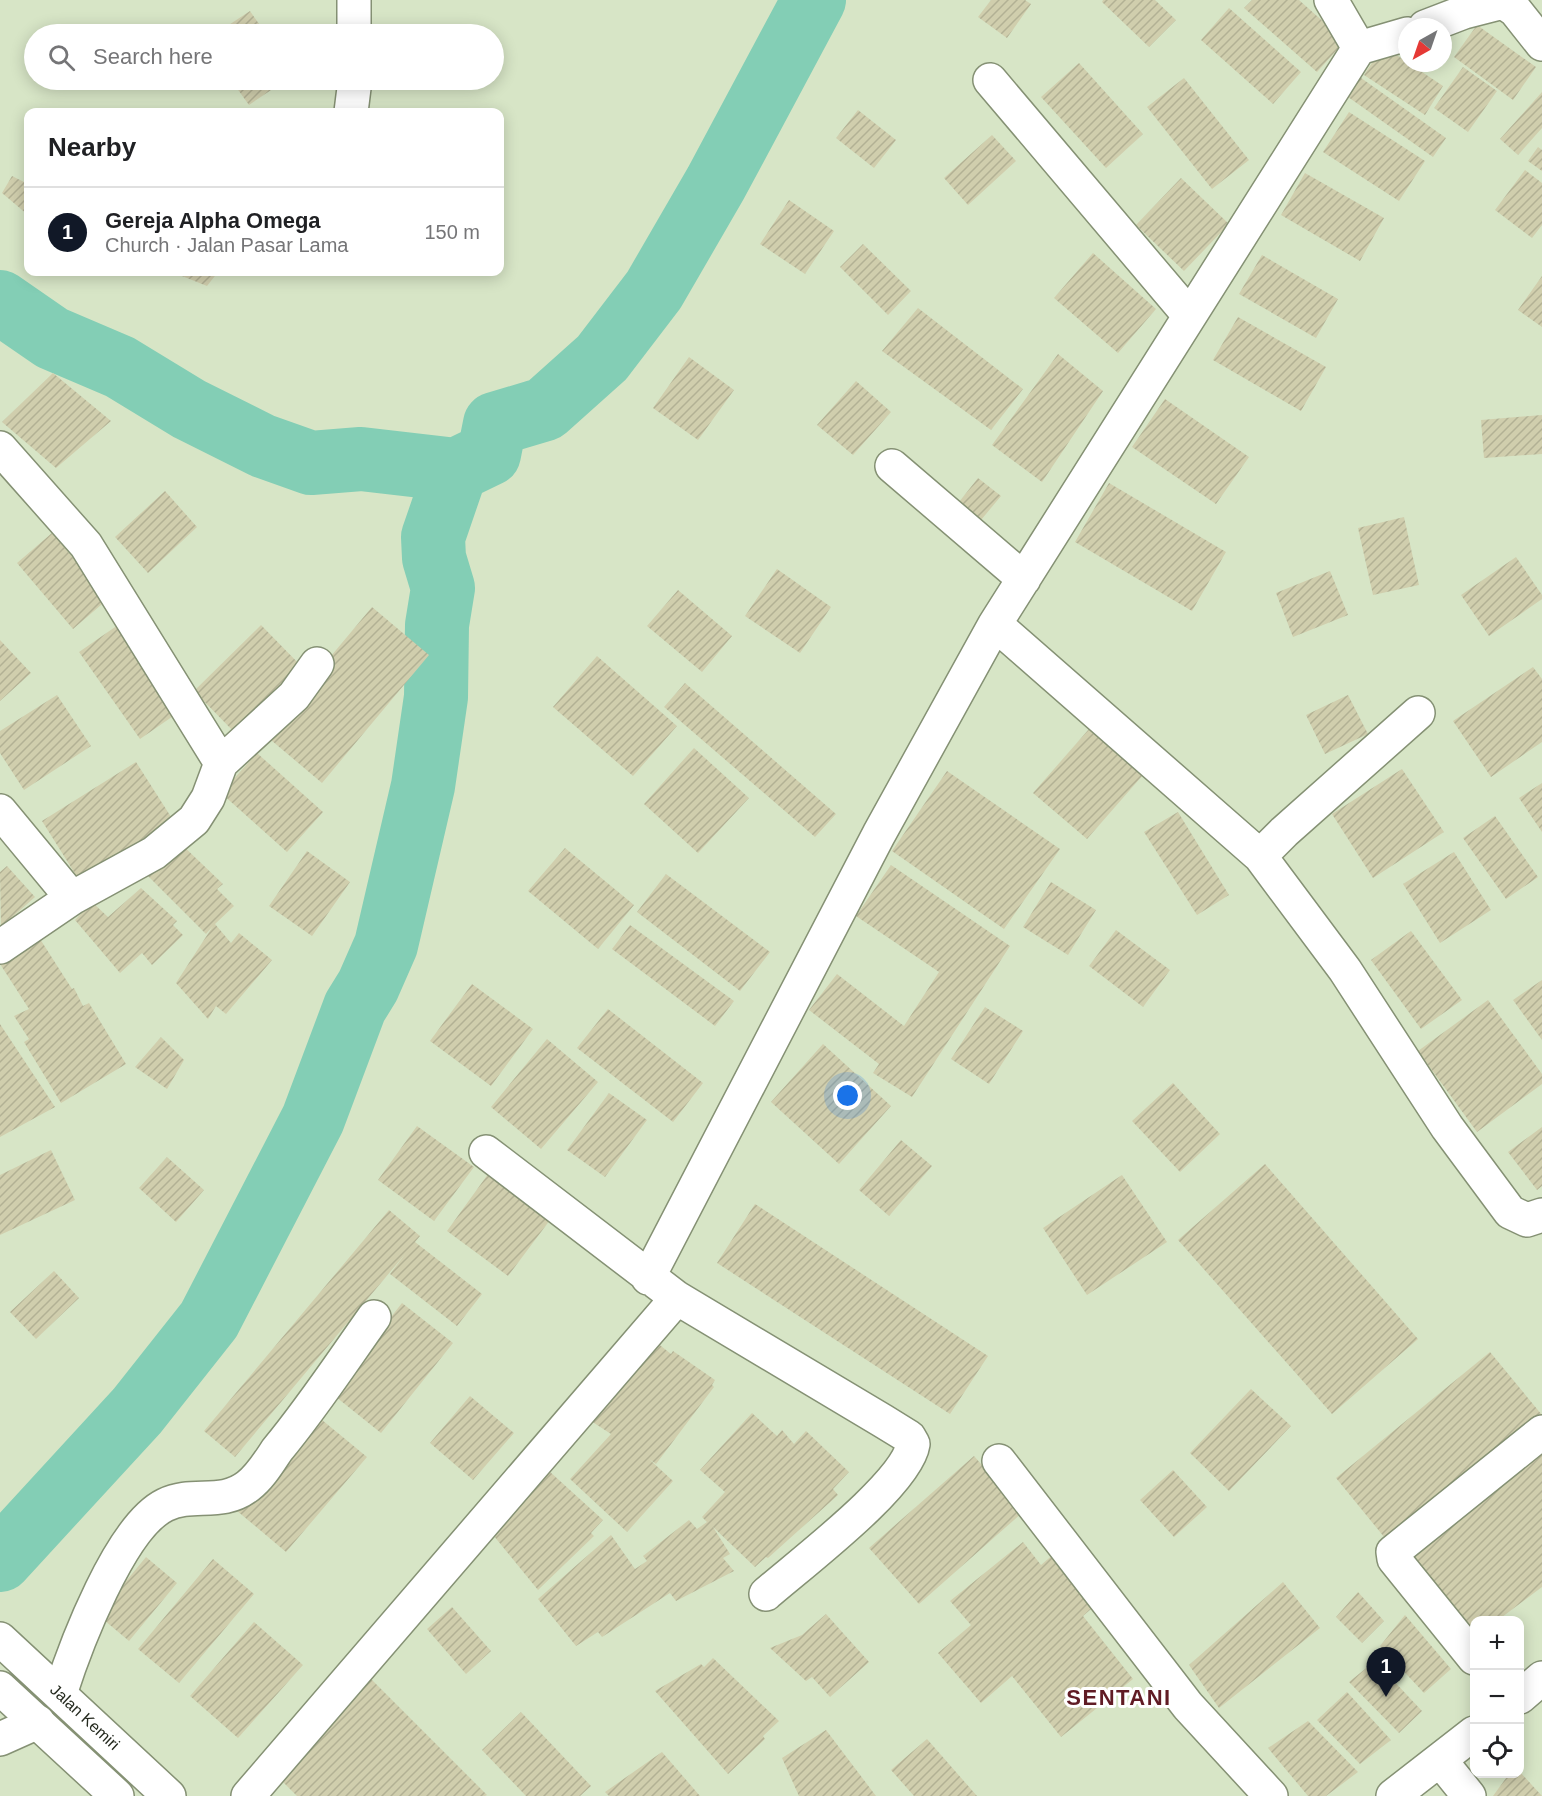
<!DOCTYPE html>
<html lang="en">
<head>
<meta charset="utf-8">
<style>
  body { margin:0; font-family:Helvetica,sans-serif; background:#f6f6f6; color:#202124 }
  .controls { position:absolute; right:18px; bottom:18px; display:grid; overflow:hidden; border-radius:12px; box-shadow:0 3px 15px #0003 }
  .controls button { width:54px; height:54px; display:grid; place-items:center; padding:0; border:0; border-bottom:2px solid #e0e0e0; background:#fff; color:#202124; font:30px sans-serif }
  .compass { position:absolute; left:1398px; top:18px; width:54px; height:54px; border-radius:50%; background:#fff; box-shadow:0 3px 15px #0003; rotate:220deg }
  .you { position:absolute; left:848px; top:1096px; width:21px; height:21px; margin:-15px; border:4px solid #fff; border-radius:50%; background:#1a73e8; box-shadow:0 0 0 9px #1a73e833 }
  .badge { display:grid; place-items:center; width:39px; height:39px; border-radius:50%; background:#111827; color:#fff; font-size:20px; font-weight:700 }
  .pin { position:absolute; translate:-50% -50px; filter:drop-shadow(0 2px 3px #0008) }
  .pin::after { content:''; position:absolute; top:32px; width:21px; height:18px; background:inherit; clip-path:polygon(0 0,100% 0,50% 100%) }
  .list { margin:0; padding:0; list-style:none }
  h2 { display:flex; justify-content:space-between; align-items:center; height:78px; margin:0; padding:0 24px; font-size:26px }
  h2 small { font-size:20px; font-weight:400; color:#757577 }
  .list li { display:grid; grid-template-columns:39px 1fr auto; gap:18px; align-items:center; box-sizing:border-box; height:90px; padding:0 24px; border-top:2px solid #e0e0e0 }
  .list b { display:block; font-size:22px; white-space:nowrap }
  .list p { margin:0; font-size:20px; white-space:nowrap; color:#757577 }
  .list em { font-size:20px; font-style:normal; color:#757577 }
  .icon { flex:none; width:33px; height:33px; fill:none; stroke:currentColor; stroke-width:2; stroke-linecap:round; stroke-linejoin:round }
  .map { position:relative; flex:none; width:1542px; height:1796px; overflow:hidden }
  .search { position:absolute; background:#fff; box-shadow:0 3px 15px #0003; left:24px; top:24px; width:480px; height:66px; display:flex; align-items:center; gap:15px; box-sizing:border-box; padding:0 21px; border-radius:33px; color:#757577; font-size:22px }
  .panel { position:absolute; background:#fff; box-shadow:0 3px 15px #0003; left:24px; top:108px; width:480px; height:168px; border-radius:12px }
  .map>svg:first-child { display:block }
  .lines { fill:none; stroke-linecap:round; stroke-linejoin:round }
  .river { stroke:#83ceb5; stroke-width:64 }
  .building { fill:url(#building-hatch) }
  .minor-casing { stroke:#859174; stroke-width:36 }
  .highway-casing { stroke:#859174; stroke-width:36 }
  .minor { stroke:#fff; stroke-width:33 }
  .highway { stroke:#fff; stroke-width:33 }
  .labels { text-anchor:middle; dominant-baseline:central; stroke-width:6; stroke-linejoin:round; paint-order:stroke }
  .street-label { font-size:16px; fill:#252a1f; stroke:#fff }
  .district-label { font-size:22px; font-weight:bold; letter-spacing:1.5px; fill:#601b24; stroke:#fff }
</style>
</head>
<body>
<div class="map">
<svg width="1542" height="1796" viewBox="0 0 1542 1796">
  <defs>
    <pattern id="building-hatch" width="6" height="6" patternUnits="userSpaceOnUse" patternTransform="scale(1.5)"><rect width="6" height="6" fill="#d0cead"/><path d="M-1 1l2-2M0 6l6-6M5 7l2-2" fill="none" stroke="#b2b194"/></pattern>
  </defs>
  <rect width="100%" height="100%" fill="#d7e5c6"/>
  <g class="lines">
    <!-- river -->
    <path class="river" d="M0,302L52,338L120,367L189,409L263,446L311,463L361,459L456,470L489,454L495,424L545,409L602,358L654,290L716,183L814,0
      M0,1560L137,1411L209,1320L313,1119L355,1007L368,986L386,945L423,786L436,697L437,625L443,588L434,558L433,537L456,470"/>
  </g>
  <!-- building -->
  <path class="building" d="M991,0H1025L1031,4L1007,38L978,17Z
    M1103,0H1155L1176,20L1149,47L1102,2Z
    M1252,0H1299L1345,41L1317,72L1244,8Z
    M1229,8L1301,72L1273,104L1201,40Z
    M250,11L266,34H215Z
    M1477,25L1536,67L1513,100L1454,57Z
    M1383,46L1443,86L1425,115L1364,75Z
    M1079,63L1143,134L1106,168L1041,97Z
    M1463,67L1497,91L1468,132L1434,108Z
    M1354,73L1446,138L1433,157L1341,92Z
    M1184,78L1249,160L1212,189L1147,107Z
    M231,80H286L249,105Z
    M1542,92V128L1518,155L1500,139Z
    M858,110L896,140L874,168L836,138Z
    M1349,112L1425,161L1399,201L1323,152Z
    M992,135L1016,161L968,205L944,178Z
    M1538,147L1542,150V171L1528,161Z
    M1525,170L1542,183V225L1532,238L1495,210Z
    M1305,173L1384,218L1360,261L1281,215Z
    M12,176L28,184V215L2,193Z
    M1181,178L1229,224L1184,271L1136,225Z
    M789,200L834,231L805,274L760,244Z
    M863,244L911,291L888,315L840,267Z
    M1093,253L1156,309L1118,353L1054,298Z
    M1262,255L1338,299L1316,338L1239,294Z
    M172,272H218L207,286Z
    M1542,276V327L1518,310Z
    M918,308L1023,389L991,430L882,351Z
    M1238,317L1326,367L1301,411L1213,360Z
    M1058,354L1103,391L1042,482L992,445Z
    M689,357L734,390L698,440L653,408Z
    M53,373L111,421L56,468L2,422Z
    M856,381L891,412L853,455L817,425Z
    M1165,399L1249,457L1216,504L1132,447Z
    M1542,415V454L1484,458L1481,420Z
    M978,478L1001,496L981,520L959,502Z
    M1109,483L1226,552L1192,611L1075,542Z
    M165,491L197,527L148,573L115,537Z
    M1404,517L1419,585L1373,595L1358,528Z
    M52,533L108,599L73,629L17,563Z
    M1516,557L1542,595V599L1489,636L1461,595Z
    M777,569L831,607L800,653L745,616Z
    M1330,571L1348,615L1293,637L1276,593Z
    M678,590L732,636L702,672L647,626Z
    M372,607L429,655L322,783L265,735Z
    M118,625L179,712L140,739L79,652Z
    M261,625L304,669L236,734L194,691Z
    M0,640L31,673L0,701Z
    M597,656L677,726L633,776L553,707Z
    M1533,667L1542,679V742L1491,777L1453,721Z
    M685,683L836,814L815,837L664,707Z
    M57,695L91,746L24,790L0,753V731Z
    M1348,695L1368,734L1325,754L1306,715Z
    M1089,729L1143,775L1087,839L1033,793Z
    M694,748L749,798L698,853L644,804Z
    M257,753L323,812L287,852L221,793Z
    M136,762L173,820L79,880L42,821Z
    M1402,769L1444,832L1373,878L1332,814Z
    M947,771L1060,849L1004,929L892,851Z
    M1542,783V832L1519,798Z
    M1178,812L1229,895L1197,915L1144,832Z
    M1495,816L1538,877L1506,899L1463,838Z
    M179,842L223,884L217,889L234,906L215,924L231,943L239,933L272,960L226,1014L216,1006L208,1019L176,983L213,926L206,934L146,874Z
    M565,848L634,905L598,949L528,891Z
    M307,851L350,882L312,936L269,906Z
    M1454,852L1491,910L1440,943L1403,884Z
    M891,865L1010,946L912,1097L873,1073L879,1064L809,1010L837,974L904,1026L939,972L856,916Z
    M7,866L35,897L1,927L0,872Z
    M666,874L770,952L740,991L637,912Z
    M1051,882L1096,910L1068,955L1023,927Z
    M141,888L177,921L173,925L183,935L152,965L142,953L120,973L75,920L92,902L108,917Z
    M630,925L734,1001L715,1026L612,949Z
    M33,928L72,989L74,988L83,1006L89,1003L126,1064L61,1103L24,1042L29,1039L14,1016L29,1009L0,964V949Z
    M1116,930L1170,970L1143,1007L1089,966Z
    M1411,931L1462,1000L1421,1029L1371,960Z
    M1542,980V1040L1513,1000Z
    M472,984L533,1029L491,1086L430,1041Z
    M1488,1000L1542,1074V1084L1477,1132L1418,1051Z
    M985,1007L1023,1031L989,1084L951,1059Z
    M608,1009L703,1083L673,1122L577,1048Z
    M0,1024L55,1107L0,1137Z
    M161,1037L184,1060L167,1089L135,1067Z
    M547,1039L598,1082L541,1149L491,1107Z
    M823,1044L891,1106L839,1164L771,1102Z
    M1173,1083L1220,1134L1180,1172L1132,1121Z
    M609,1093L647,1120L605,1177L567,1150Z
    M417,1126L474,1167L434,1221L378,1180Z
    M1542,1127V1186L1537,1190L1508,1152Z
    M901,1140L932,1166L889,1216L859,1190Z
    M51,1150L75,1200L0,1235V1175Z
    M167,1157L204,1190L176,1222L139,1188Z
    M1265,1164L1418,1339L1332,1414L1178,1240Z
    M491,1170L553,1216L508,1276L447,1231Z
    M1122,1175L1167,1242L1087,1295L1043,1228Z
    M755,1204L988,1356L950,1414L717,1263Z
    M389,1210L420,1236L415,1242L482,1294L457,1326L390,1274L406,1253L235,1457L204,1431Z
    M54,1271L79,1298L36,1339L10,1312Z
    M402,1303L453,1343L381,1433L331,1393Z
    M646,1334L671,1354L673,1351L715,1380L712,1385L714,1387L656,1464L649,1459L673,1481L627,1532L570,1479L611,1434L591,1421Z
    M1490,1352L1542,1415V1420L1389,1543L1336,1478Z
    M1251,1389L1291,1426L1229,1491L1190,1453Z
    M470,1396L514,1433L473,1480L430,1443Z
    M752,1413L777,1436L782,1430L794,1444L806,1431L849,1472L833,1489L838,1495L768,1558L766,1557L755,1567L713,1527L730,1554L723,1558L734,1571L676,1601L670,1593L602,1637L598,1632L576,1646L538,1599L611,1535L635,1569L647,1561L643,1556L689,1520L697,1529L707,1522L702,1517L725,1492L700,1470Z
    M316,1415L367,1457L286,1552L236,1510Z
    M1542,1452V1587L1498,1620H1474V1639L1403,1560Z
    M974,1456L1023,1512L919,1604L869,1548Z
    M1173,1470L1207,1507L1174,1537L1140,1500Z
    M549,1471L603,1520L591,1533L594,1536L538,1590L489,1530Z
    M1023,1542L1041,1565L1055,1553L1098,1603L1083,1616L1133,1679L1061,1737L1012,1676L981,1703L938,1653L971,1625L950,1601Z
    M146,1557L177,1583L129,1641L98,1615Z
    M213,1559L254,1594L179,1683L138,1649Z
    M1283,1582L1320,1628L1219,1708L1189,1665Z
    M1358,1592L1384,1621L1362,1643L1336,1617Z
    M452,1607L491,1651L466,1674L427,1629Z
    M826,1614L869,1662L830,1697L812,1677L806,1681L770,1648L802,1635Z
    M1405,1615L1451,1669L1424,1693L1380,1646Z
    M254,1622L303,1665L238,1738L190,1696Z
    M713,1658L779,1721L763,1736L765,1739L728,1774L655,1691L701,1664L704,1667Z
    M1375,1661L1422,1711L1399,1733L1349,1682Z
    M368,1676L487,1795L485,1796H297L272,1771Z
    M1347,1692L1391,1740L1360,1764L1317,1720Z
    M521,1712L591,1786L580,1796H526L482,1750Z
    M1308,1721L1358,1772L1326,1796H1308L1268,1748Z
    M826,1730L876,1796H799L782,1758Z
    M927,1739L977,1796H914L891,1770Z
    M662,1752L700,1796H609L605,1792Z
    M1520,1772L1542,1796H1493L1509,1774Z"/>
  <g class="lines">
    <!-- minor casing -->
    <g class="minor-casing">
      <path id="minor" d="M354,0V34
        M1425,27L1464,12L1503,2L1515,10L1542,44
        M1359,48L1407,34
        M990,80L1189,315
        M351,112L355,80
        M0,448L86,545L221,763L208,798L194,820L154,853L72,898L0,947
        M892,466L1024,579
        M995,624L1260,856L1345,970L1447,1127L1510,1212L1527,1220L1542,1215
        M221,763L294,696L317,664
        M0,811L72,898
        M1260,856L1284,832L1418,713
        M486,1152L677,1298L883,1421L909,1437L913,1444C907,1484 799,1565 766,1594
        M648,1278L879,834L995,624L1359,48L1331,0
        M999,1461L1188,1706L1271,1796
        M1474,1658L1394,1559L1393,1552L1542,1432
        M60,1694C75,1647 120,1527 165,1505C193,1491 221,1507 248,1486C260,1477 269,1462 277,1450C312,1408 342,1362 374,1317
        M1520,1697L1542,1678
        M0,1739L38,1722
        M1440,1760L1469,1796
        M248,1796L677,1298
        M1393,1796L1474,1733"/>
    </g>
    <!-- highway casing -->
    <g class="highway-casing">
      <path id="highway" d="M0,1639L169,1796
        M0,1688L117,1796"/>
    </g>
    <!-- minor -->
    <use href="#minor" class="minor"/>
    <!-- highway -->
    <use href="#highway" class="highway"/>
  </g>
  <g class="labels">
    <!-- street labels -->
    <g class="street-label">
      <text transform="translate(85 1717) rotate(43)">Jalan Kemiri</text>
    </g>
    <!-- district labels -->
    <g class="district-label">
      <text x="1119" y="1697">SENTANI</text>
    </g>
  </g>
</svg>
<div class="controls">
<button>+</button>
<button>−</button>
<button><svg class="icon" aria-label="locate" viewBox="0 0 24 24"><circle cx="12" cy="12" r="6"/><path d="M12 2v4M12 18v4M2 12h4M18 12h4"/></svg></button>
</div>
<svg class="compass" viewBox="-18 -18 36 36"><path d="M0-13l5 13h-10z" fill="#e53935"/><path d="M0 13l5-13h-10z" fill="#757577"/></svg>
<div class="you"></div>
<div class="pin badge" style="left:1386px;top:1697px">1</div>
<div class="search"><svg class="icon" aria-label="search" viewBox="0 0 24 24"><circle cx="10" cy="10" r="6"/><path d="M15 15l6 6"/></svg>Search here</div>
<section class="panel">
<h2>Nearby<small></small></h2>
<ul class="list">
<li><span class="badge">1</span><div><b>Gereja Alpha Omega</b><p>Church · Jalan Pasar Lama</p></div><em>150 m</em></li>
</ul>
</section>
</div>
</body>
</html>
